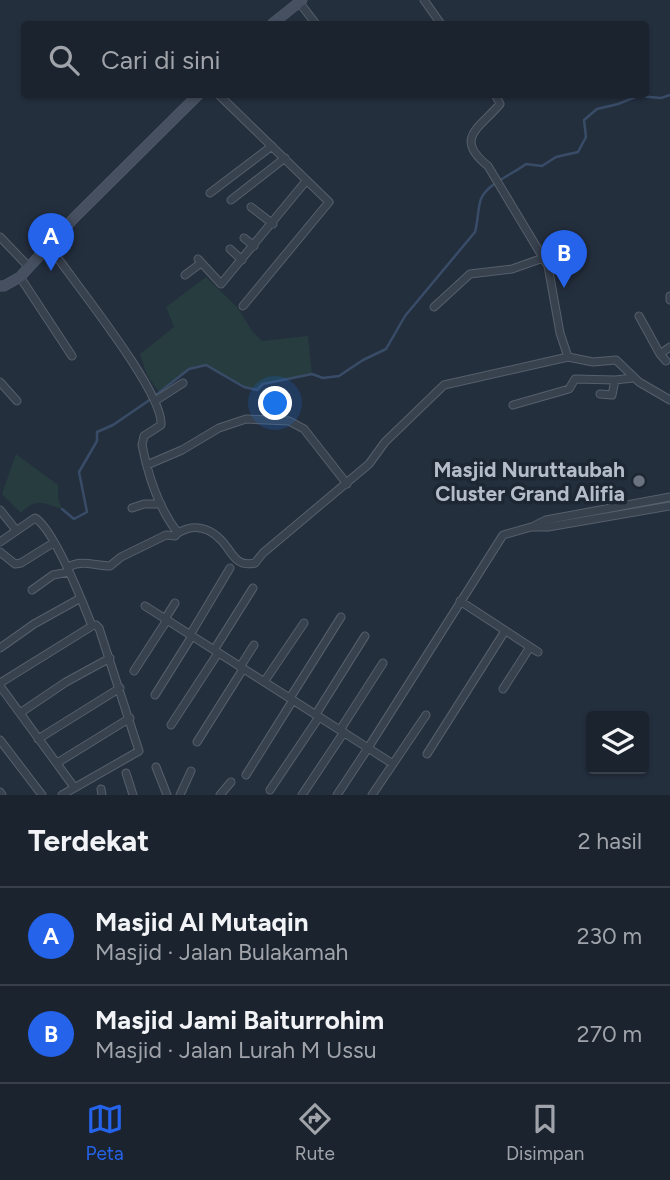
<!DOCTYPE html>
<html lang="id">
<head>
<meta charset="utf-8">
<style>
  body { margin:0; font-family:Figtree,sans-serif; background:#282f3a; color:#f1f3f6 }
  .controls { position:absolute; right:21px; bottom:21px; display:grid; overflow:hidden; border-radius:7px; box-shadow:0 2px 5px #0004 }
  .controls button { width:63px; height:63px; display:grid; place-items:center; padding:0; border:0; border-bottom:2px solid #39404a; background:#1b232e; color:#f1f3f6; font:35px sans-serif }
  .you { position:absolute; left:276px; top:404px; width:24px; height:24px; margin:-18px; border:5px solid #fff; border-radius:50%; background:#1a73e8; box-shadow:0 0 0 10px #1a73e833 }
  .badge { display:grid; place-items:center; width:46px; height:46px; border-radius:50%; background:#2563eb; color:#fff; font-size:23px; font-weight:700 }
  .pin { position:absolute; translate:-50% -58px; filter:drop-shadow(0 2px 4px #0008) }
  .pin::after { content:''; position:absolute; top:37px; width:24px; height:21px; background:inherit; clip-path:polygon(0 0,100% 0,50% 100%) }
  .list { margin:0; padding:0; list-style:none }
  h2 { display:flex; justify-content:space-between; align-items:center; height:91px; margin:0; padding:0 28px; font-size:30px }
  h2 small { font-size:23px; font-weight:400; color:#a0a4aa }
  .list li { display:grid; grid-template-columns:46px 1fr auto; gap:21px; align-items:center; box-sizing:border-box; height:98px; padding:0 28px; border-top:2px solid #39404a }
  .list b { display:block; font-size:26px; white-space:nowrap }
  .list p { margin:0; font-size:23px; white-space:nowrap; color:#a0a4aa }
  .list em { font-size:23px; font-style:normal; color:#a0a4aa }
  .icon { flex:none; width:38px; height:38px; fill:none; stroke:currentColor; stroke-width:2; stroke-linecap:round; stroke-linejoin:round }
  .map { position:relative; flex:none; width:670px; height:795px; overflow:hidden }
  .search { position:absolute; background:#1b232e; box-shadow:0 2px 5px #0004; left:21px; right:21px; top:21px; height:77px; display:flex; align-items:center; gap:18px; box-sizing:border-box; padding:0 24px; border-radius:7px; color:#a0a4aa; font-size:26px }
  .sheet { height:287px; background:#1b232e }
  nav { display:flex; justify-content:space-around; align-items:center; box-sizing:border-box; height:98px; border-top:2px solid #39404a; background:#1b232e; font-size:19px; color:#a0a4aa }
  nav a { display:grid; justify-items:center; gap:4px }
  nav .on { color:#2563eb }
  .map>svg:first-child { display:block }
  .green { fill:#263c3f }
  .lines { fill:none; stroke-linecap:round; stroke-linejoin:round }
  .stream { stroke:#394c67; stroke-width:2.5 }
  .street-casing { stroke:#565f6c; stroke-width:9 }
  .secondary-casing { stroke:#565f6c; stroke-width:11 }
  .street { stroke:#38414e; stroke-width:7 }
  .secondary { stroke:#465061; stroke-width:10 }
  .worship-dot { fill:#6b7280; stroke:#1d2633; stroke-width:2.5 }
  .labels { text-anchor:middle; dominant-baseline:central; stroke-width:7; stroke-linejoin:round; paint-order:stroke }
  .poi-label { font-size:21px; font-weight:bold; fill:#b4bcc9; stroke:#1d2633; text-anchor:end }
</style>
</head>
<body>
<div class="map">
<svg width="670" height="795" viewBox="0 0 670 795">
  <rect width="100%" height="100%" fill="#242f3e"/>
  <!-- green -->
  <path class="green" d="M206,277L238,308L252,331L262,341L308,336L312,374L263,384L257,390L244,387L206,365L189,369L159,392L147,375L140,354L174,327L166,307Z
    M16,454L58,485V498L62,509C43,503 36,497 21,513L2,494Z"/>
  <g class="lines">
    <!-- stream -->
    <path class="stream" d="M156,395L189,369L206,365L244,387L257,390L263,384L312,374L323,378L339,376L363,360L386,349L405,316L475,232C478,222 478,206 481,199C487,184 513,174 526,164L542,166L556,157L578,152L586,137L584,120L597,109L618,104L638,96L661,98L670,95
      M62,509L74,519L87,512L79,472L97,441V432L113,425L151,399"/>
    <!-- street casing -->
    <g class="street-casing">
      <path id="street" d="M424,0L441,24
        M299,2L316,24
        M218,94L329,202L243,306
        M495,94L500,104C480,128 453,138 488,166L548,266L560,333L568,357
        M210,193L272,146
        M231,200L285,158
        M251,207L273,224
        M0,237L28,266
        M244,238L254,246
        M50,247C72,280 164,392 161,425L144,436L142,445C148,475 159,509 178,533C193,524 208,527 220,539C232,550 234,568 255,563L263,553L369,464L385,442L444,385L568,357L593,362L616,360L639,382L670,400
        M230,249L242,260
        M198,259L221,284L306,181
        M185,275L201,263
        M20,277L72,356
        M670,296V300
        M434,307L470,274L512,269L543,258
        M639,316L660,354
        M666,361L660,354L670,347
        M0,382L17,401
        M600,394L612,395L615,380
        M155,401L183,383
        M513,405L569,389L575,379L615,380L633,378
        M147,465L182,450L219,428L246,419L289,421L304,429L347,484
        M132,508L144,504H161
        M0,510L16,530
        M534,526L546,520L670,497
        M0,542L35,518C54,529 83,603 92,626L96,625L99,628L139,751L62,795
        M0,552L15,564L21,563L53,543
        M68,567C82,559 95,566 110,566L121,557L166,535L175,536L178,533
        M32,590L53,575L69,572
        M460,601L538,652
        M145,606L368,748L503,535L531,527H548L670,506
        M165,619L175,603
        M190,635L230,568
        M0,648L34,624L79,599
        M214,650L253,588
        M240,667L254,645
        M134,671L167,620
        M264,682L304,623
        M0,683L92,626
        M0,686L74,787
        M503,689L530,647
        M155,695L192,636
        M290,698L341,617
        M20,713L66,682L110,658
        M316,714L365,636
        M171,725L218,653
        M340,730L383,663
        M38,739L120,688
        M0,740L42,795
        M197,742L243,669
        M427,754L505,631
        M57,763L130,718
        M156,767L167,795
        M126,773L133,795
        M246,775L293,700
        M101,789L102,795
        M270,790L319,717
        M0,792L2,795
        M180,795L191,771
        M220,795L231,782
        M302,795L344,732
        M337,795L368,748L393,764
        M372,795L426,715"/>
    </g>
    <!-- secondary casing -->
    <g class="secondary-casing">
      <path id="secondary" d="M272,24L302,0
        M0,286H4L20,277L74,218L199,94"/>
    </g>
    <!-- street -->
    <use href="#street" class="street"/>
    <!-- secondary -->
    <use href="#secondary" class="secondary"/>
  </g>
  <!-- markers -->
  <circle class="worship-dot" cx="639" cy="481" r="7"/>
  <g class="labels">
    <!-- poi labels -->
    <g class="poi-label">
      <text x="625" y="469">Masjid Nuruttaubah<tspan x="625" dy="24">Cluster Grand Alifia</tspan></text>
    </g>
  </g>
</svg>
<div class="controls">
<button><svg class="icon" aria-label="layers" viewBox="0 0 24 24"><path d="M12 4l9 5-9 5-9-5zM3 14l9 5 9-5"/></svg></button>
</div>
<div class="you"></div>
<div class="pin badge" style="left:51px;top:271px">A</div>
<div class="pin badge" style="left:564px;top:288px">B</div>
<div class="search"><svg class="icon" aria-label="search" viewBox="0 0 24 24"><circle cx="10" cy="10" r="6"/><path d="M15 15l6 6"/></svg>Cari di sini</div>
</div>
<section class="sheet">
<h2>Terdekat<small>2 hasil</small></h2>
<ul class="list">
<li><span class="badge">A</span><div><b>Masjid Al Mutaqin</b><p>Masjid · Jalan Bulakamah</p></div><em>230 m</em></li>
<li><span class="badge">B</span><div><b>Masjid Jami Baiturrohim</b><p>Masjid · Jalan Lurah M Ussu</p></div><em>270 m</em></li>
</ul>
</section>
<nav>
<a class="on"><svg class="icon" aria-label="map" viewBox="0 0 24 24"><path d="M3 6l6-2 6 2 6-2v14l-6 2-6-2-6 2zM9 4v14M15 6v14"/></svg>Peta</a>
<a><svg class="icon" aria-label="directions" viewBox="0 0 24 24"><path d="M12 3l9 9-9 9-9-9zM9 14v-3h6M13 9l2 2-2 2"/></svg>Rute</a>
<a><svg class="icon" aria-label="saved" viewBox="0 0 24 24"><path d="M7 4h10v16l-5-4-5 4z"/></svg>Disimpan</a>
</nav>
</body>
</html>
